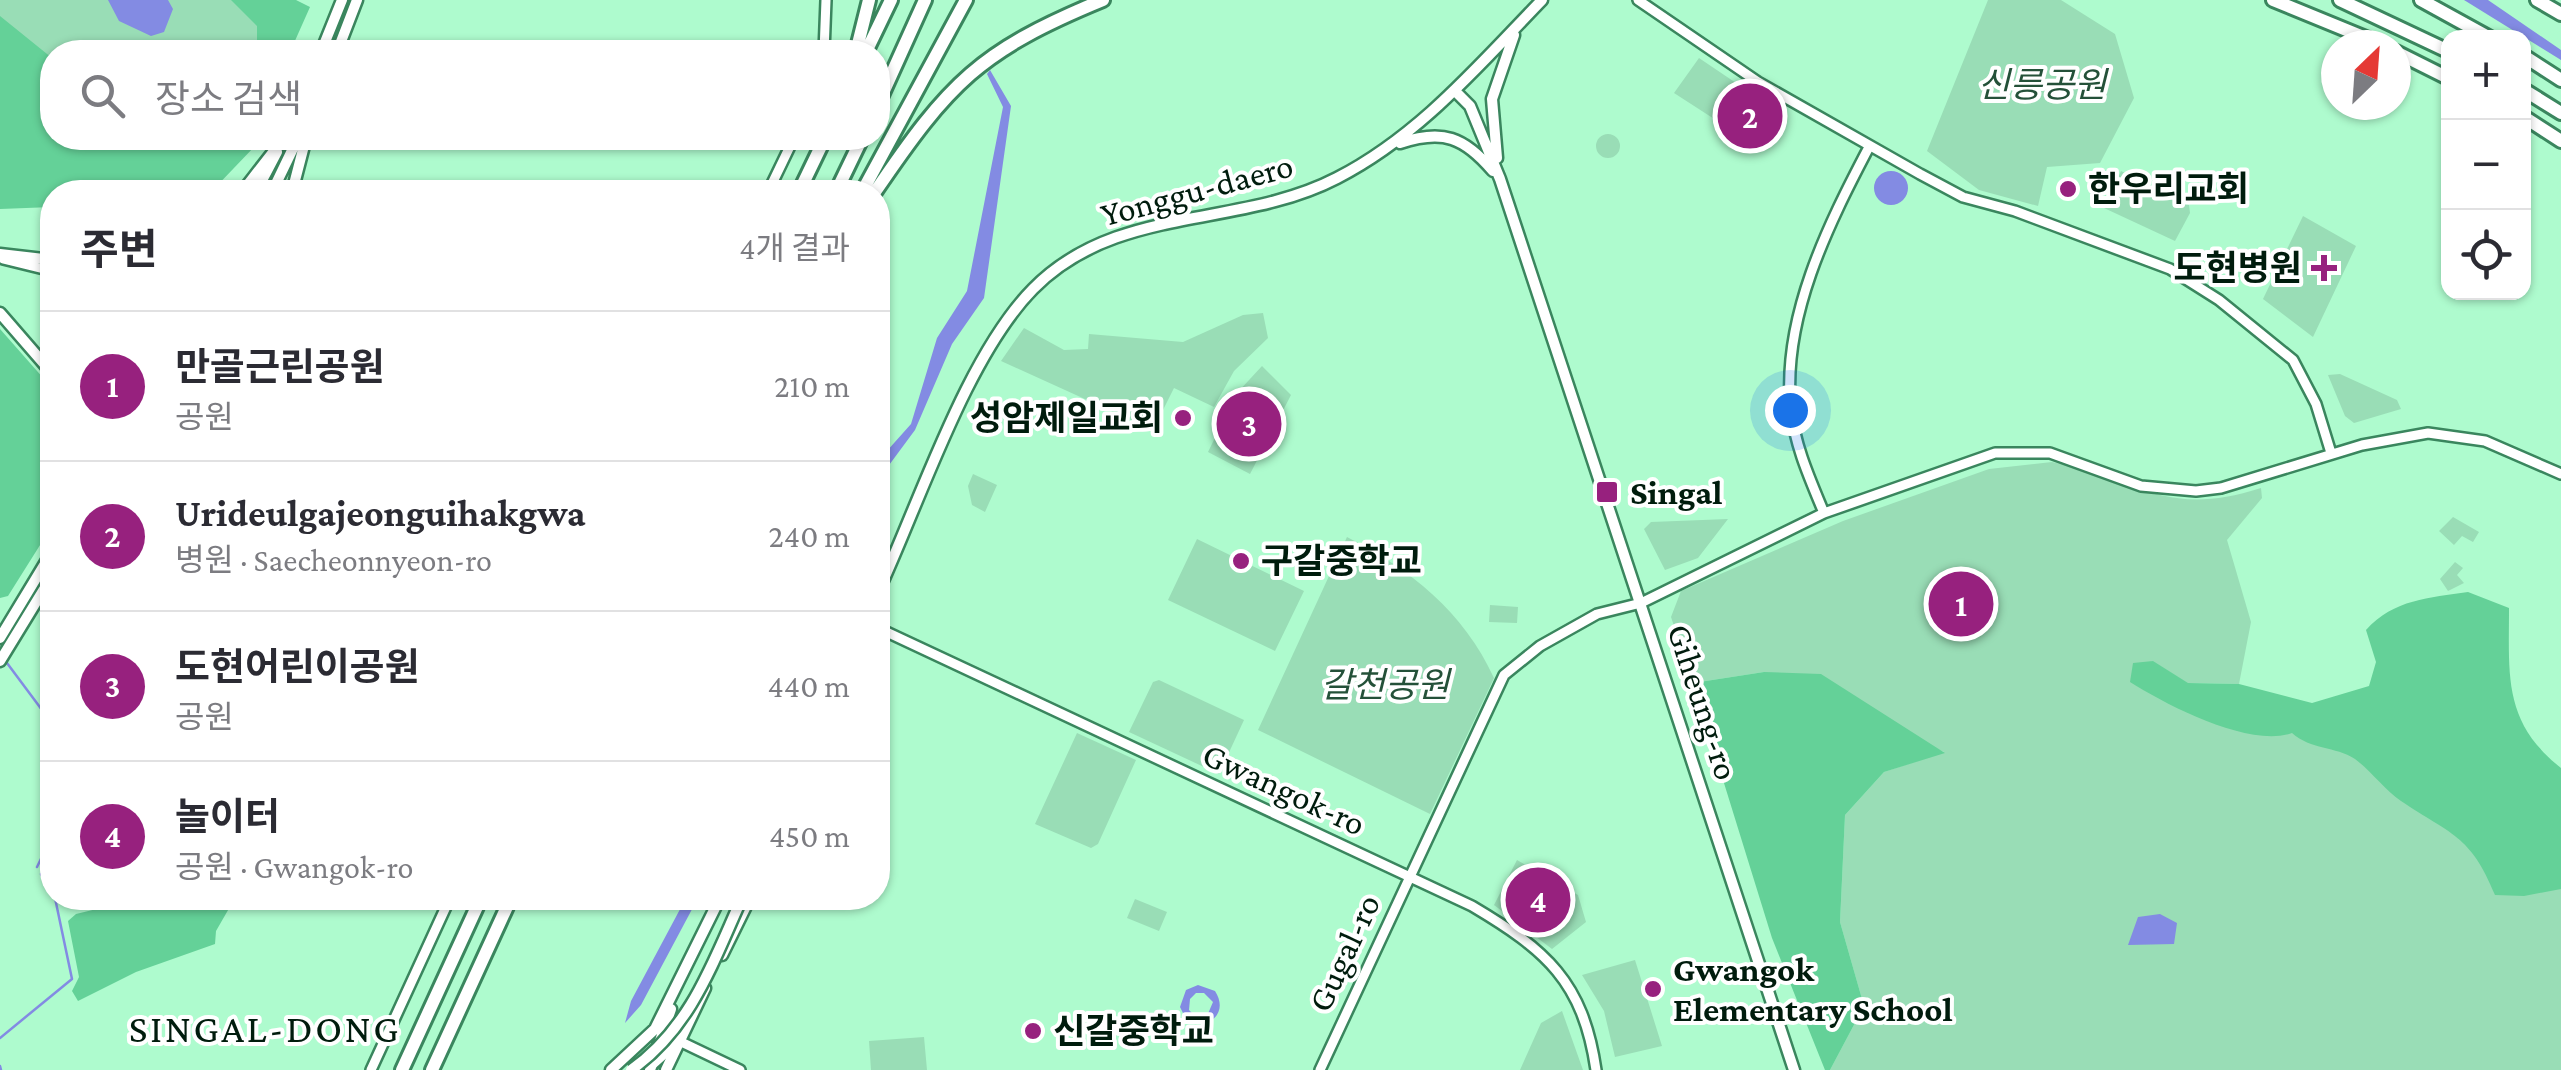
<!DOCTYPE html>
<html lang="ko">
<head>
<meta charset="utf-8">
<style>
  body { margin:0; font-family:"Crimson Pro","Noto Sans KR",serif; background:#f7f7f7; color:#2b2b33 }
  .controls { position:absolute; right:30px; top:30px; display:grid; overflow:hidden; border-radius:20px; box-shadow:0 2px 8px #0004 }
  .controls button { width:90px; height:90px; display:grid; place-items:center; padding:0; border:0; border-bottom:2px solid #e1e1e2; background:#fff; color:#2b2b33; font:50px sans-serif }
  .compass { position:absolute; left:2321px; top:30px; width:90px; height:90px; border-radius:50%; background:#fff; box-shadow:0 2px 8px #0004; rotate:25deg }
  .you { position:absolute; left:1790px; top:410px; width:35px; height:35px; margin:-25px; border:8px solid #fff; border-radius:50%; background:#1a73e8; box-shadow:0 0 0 15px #1a73e833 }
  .badge { display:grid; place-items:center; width:65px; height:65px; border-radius:50%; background:#97217e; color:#fff; font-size:32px; font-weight:700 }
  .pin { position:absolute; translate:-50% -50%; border:5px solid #fff; box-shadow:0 2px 10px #0006 }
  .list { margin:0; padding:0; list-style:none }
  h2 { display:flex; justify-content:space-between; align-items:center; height:130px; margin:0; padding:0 40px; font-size:42px }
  h2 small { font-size:32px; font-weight:400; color:#7c7c81 }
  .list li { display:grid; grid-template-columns:65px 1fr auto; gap:30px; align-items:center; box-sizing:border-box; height:150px; padding:0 40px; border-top:2px solid #e1e1e2 }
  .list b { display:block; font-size:38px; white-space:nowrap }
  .list p { margin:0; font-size:32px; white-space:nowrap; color:#7c7c81 }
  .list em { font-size:32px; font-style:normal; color:#7c7c81 }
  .icon { flex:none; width:55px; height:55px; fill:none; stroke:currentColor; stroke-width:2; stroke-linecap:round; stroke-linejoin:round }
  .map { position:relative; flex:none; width:2561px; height:1070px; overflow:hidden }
  .search { position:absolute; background:#fff; box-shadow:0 2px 8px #0004; left:40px; top:40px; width:850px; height:110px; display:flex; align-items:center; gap:25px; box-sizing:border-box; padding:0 35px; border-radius:40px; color:#7c7c81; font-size:38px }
  .panel { position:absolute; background:#fff; box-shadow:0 2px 8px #0004; left:40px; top:180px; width:850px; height:730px; border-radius:40px }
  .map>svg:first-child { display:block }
  .green { fill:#99ddb6 }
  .forest { fill:#64d198 }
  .water { fill:#838be3; fill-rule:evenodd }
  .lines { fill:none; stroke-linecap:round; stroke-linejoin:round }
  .stream { stroke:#838be3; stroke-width:2.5 }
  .minor-casing { stroke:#3a865e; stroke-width:14 }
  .major-casing { stroke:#3a865e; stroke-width:15 }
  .highway-casing { stroke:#3a865e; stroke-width:18 }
  .minor { stroke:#fff; stroke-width:9 }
  .major { stroke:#fff; stroke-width:10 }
  .highway { stroke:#fff; stroke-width:12 }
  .major-bridge-casing { stroke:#3a865e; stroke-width:15; stroke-linecap:butt }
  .major-bridge { stroke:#fff; stroke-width:10 }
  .poi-dot { fill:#97217e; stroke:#fff; stroke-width:4 }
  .labels { text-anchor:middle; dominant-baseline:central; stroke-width:8; stroke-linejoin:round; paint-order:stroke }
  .park-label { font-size:35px; font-style:italic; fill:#245139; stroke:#fff }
  .poi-label { font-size:35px; font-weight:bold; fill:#001c0d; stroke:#fff; text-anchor:start }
  .street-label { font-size:35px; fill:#001c0d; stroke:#fff }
  .quarter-label { font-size:40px; letter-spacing:2.5px; fill:#001c0d; stroke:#fff }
</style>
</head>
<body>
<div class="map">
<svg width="2561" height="1070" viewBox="0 0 2561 1070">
  <rect width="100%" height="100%" fill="#aefbce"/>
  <!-- green -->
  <path class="green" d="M0,0H259L276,52H52V91L0,72Z
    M1988,0H2061L2115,34L2134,98L2100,163L2047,167L2038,206L1979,190L1927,151Z
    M1699,58L1739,85L1740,95L1722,124L1674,93Z
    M1596 146a12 12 0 1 1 24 0a12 12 0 1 1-24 0Z
    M2121,171L2189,205L2190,213L2175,241L2104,208Z
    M2303,216L2356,246L2313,337L2263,299Z
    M1263,313L1268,338L1234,371L1214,407L1174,388L1153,430L1001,361L1024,328L1064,350L1088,349L1089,334L1183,342L1243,315Z
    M1262,366L1291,395L1250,474L1208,452L1237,393Z
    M2340,374L2397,400L2401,409L2354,423L2345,416L2328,375Z
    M2052,462C2136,479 2166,519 2261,488L2262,498L2227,540L2251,622L2239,684L2187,683L2152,661L2131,682L2366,746L2561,832V1070H1830L1864,1006L1840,922L1845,815L1884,772L1944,752L1764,672L1693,683L1671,617L1681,591L1843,521L1989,469Z
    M973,474L997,485L985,512L972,505L968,486Z
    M2453,517L2479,532L2473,542L2462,536L2454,545L2439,531Z
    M1728,519L1698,558L1665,570L1644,529L1651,522Z
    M1347,537C1410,569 1464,612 1494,678L1430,814L1258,730Z
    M1197,539L1304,591L1275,651L1168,600Z
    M2455,562L2463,568L2457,575L2464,583L2448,591L2440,579Z
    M1490,605L1518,607L1517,623L1489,622Z
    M1159,680L1244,720L1219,774L1129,732L1153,682Z
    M1077,733L1136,760L1098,844L1091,848L1035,824Z
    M1517,860L1578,895L1586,922L1552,949L1494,905Z
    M1135,899L1167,912L1159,931L1127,918Z
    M1635,960L1662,1046L1615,1057L1604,1011L1582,975Z
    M1562,1011L1583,1070H1520L1541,1023Z
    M924,1037L927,1070H871L869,1041Z"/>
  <!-- forest -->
  <path class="forest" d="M231,0H296L310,7L290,52H257V26Z
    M0,16L52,58V138H260L257,144L211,192H52V207L0,209Z
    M0,329L52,388V526L8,596L0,598Z
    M2468,592L2509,608C2509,676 2503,722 2561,768V889L2524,896L2495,895C2470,834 2451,835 2401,801C2384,789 2371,771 2355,759C2335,746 2311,750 2292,733C2250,748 2168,706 2130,682L2133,663L2153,661L2188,683L2239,684L2312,703L2369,686L2376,662L2366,630C2394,599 2429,598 2468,592Z
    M1764,672L1821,674L1945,753L1884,772L1845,815L1840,922L1864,1006L1830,1070H1825L1772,938L1693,683Z
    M142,898H235L216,931L215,944L136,972L78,1001L72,991L79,977L68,921L76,914Z"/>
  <!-- water -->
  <path class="water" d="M108,0H168L173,9L164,32L151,36L119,21Z
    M2464,0H2488L2561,50V60Z
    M990,70L1011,106L984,298L952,344L915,430L878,480V461L911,424L937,338L967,291L1003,107L987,74Z
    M1874 188a17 17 0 1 1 34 0a17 17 0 1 1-34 0Z
    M686,898H698L641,1005L625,1023L631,1001Z
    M2160,914L2177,923L2174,944L2128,945L2138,917Z
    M1198,985L1215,991C1224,1005 1220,1018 1205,1024L1186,1019L1180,1007L1186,990ZM1196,993H1204L1213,1002L1207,1016H1195L1189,1010L1190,999Z"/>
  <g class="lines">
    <!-- stream -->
    <path class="stream" d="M4,659L45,714L47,760L52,778
      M37,867L52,836
      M41,874L52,892
      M0,1038L72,979L55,898
      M0,1066L1,1070"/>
    <!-- minor casing -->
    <g class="minor-casing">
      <path id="minor" d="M1638,0L1758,82L1920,174L1963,197L2015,211L2170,269L2219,300L2293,360L2316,404L2331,453
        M824,52L826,0
        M768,192L794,138
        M3,259L52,271
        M1824,513C1810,479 1795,446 1791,410C1781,319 1828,225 1869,147
        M878,628L1472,906C1546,950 1583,981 1596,1070
        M675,1039L740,1070
        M651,1066L677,1043
        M371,1070L450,898
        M1320,1070L1504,675L1540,646L1597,614L1641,603L1824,513L1995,453H2050L2141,486L2196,491L2221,488L2362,445L2428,433L2485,441L2561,474"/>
    </g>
    <!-- major casing -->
    <g class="major-casing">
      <path id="major" d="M321,52L342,0
        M337,52L357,0
        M1455,91L1470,106L1500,179L1794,1070
        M1400,143C1443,129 1464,137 1493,171
        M1497,158L1492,99L1514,35
        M242,192L284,138
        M256,192L277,152
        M272,192L298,138
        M292,192L306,138
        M0,254L52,260
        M0,313L52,373
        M878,592C920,502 966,357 1033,289C1116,204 1239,229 1337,178C1419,136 1478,66 1542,0
        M0,638L52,552
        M0,661L52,576
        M722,955L750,898
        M611,1070L655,1029L720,898
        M650,1070L671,1009
        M666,1070L705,988"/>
    </g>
    <!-- highway casing -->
    <g class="highway-casing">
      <path id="highway" d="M2273,0L2383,45
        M2340,0L2448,51
        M2421,0L2490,38
        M2537,0L2561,14
        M856,52L869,0
        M866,52L891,0
        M2396,52L2448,78
        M2524,56L2561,80
        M2524,90L2561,113
        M878,104L925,0
        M2524,117L2561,141
        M799,192L825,138
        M836,192L862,138
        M862,192L966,0
        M875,192C949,83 979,51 1103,0
        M402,1070L481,898
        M432,1070L511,898"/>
    </g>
    <!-- minor -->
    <use href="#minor" class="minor"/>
    <!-- major -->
    <use href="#major" class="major"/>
    <!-- highway -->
    <use href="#highway" class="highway"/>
    <!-- major-bridge casing -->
    <g class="major-bridge-casing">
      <path id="major-bridge" d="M631,1070C691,1028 713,962 742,898"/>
    </g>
    <!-- major-bridge -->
    <use href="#major-bridge" class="major-bridge"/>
  </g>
  <!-- markers -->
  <g class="poi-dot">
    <circle cx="2068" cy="189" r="10"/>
    <path d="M2319 253h10v10h10v10h-10v10h-10v-10h-10v-10h10z"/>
    <circle cx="1183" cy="418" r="10"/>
    <rect x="1595" y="480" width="24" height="24" rx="5"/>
    <circle cx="1241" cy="561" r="10"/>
    <circle cx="1653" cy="989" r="10"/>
    <circle cx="1033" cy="1031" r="10"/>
  </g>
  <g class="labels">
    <!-- park labels -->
    <g class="park-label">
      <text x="2042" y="85">신릉공원</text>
      <text x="1385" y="685">갈천공원</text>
    </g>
    <!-- poi labels -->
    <g class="poi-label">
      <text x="2088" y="189">한우리교회</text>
      <text x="2302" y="268" text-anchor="end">도현병원</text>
      <text x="1163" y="418" text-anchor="end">성암제일교회</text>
      <text x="1630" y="492">Singal</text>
      <text x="1261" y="561">구갈중학교</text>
      <text x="1673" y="969">Gwangok<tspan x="1673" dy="40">Elementary School</tspan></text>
      <text x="1053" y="1031">신갈중학교</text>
    </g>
    <!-- street labels -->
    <g class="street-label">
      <text transform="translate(1197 190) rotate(-15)">Yonggu-daero</text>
      <text transform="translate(1703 702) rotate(72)">Giheung-ro</text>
      <text transform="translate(1284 789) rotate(25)">Gwangok-ro</text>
      <text transform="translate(1344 953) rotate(-65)">Gugal-ro</text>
    </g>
    <!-- quarter labels -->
    <g class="quarter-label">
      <text x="265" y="1028">SINGAL-DONG</text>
    </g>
  </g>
</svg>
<div class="controls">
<button>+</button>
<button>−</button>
<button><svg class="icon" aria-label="locate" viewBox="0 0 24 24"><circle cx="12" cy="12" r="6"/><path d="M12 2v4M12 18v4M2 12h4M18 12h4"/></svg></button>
</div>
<svg class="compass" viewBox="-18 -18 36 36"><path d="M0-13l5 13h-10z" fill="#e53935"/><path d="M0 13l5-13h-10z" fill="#7c7c81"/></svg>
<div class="you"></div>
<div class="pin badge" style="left:1961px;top:604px">1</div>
<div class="pin badge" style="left:1750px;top:116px">2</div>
<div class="pin badge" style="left:1249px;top:424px">3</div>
<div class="pin badge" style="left:1538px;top:900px">4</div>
<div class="search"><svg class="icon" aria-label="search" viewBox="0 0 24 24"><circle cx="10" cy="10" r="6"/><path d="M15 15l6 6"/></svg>장소 검색</div>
<section class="panel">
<h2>주변<small>4개 결과</small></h2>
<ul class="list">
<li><span class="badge">1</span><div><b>만골근린공원</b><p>공원</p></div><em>210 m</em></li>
<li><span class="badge">2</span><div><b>Urideulgajeonguihakgwa</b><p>병원 · Saecheonnyeon-ro</p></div><em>240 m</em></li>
<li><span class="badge">3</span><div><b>도현어린이공원</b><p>공원</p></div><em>440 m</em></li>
<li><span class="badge">4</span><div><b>놀이터</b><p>공원 · Gwangok-ro</p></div><em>450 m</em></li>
</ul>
</section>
</div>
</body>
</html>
